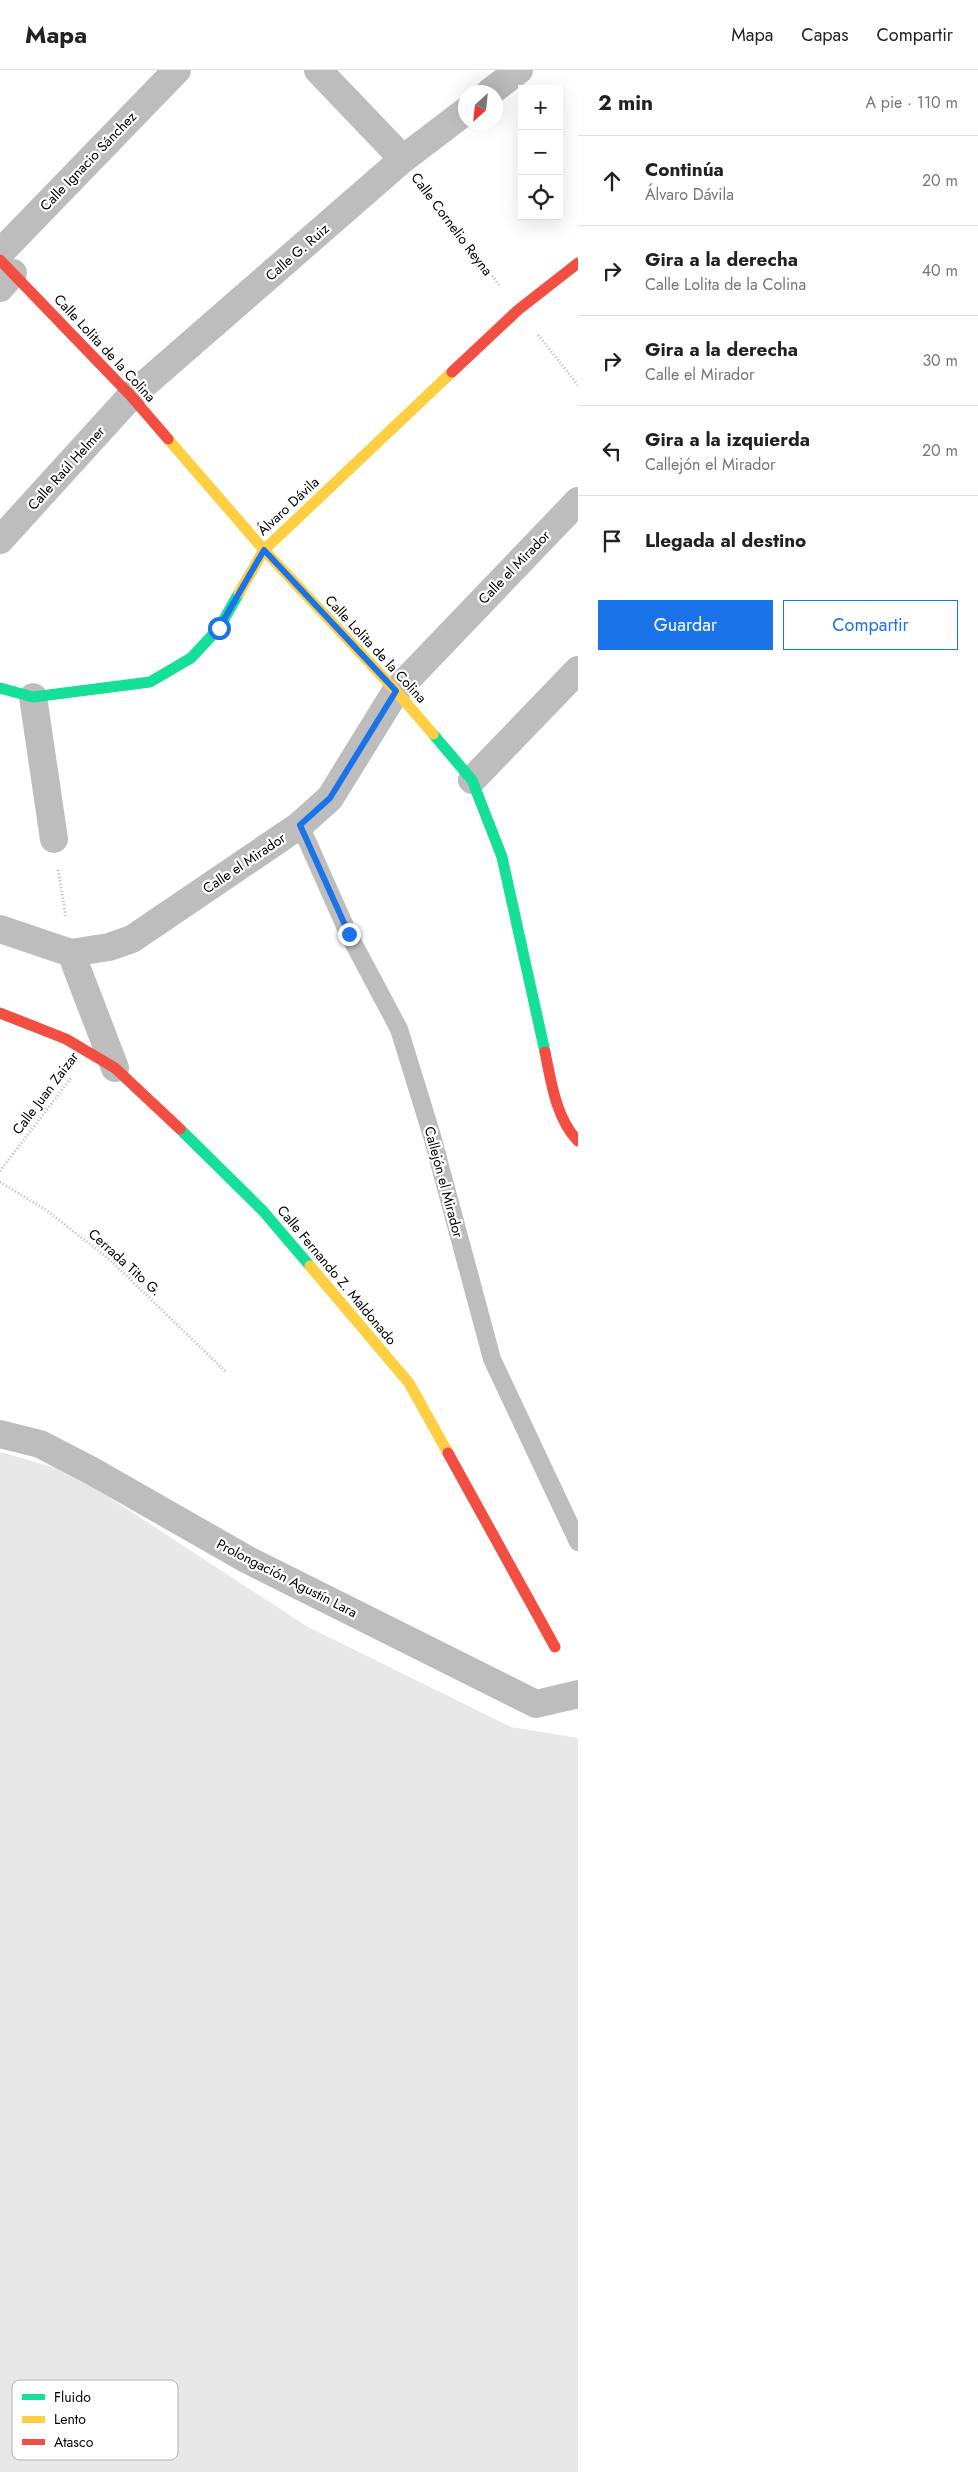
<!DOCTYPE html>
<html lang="es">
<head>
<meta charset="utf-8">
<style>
  body { margin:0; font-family:Jost,sans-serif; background:#f6f6f6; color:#222 }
  .controls { position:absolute; right:15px; top:15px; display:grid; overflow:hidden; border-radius:0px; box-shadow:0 5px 20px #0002 }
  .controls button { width:45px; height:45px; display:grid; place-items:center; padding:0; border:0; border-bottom:1px solid #e0e0e0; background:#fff; color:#222; font:25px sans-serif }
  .compass { position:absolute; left:458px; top:15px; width:45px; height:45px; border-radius:50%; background:#fff; box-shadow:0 5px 20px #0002; rotate:207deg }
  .stop { position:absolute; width:15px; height:15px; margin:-11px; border:4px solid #1a73e8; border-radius:50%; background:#fff }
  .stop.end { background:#1a73e8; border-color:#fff; box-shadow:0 1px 5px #0008 }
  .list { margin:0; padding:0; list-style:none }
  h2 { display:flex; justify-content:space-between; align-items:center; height:65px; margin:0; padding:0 20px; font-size:21px }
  h2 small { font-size:16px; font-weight:400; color:#767676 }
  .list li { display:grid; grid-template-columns:32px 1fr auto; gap:15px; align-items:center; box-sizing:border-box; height:90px; padding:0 20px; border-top:1px solid #e0e0e0 }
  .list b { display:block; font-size:19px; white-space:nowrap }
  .list p { margin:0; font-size:16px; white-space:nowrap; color:#767676 }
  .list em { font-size:16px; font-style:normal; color:#767676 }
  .actions { display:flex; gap:10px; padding:15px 20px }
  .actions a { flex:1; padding:11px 0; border:1px solid #1a73e8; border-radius:0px; text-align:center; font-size:18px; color:#1a73e8 }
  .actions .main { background:#1a73e8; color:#fff }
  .icon { flex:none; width:28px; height:28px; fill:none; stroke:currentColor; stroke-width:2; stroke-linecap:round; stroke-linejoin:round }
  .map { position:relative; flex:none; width:578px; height:2402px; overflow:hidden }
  header { display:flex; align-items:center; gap:30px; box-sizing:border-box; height:70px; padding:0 25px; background:#fff; border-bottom:1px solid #e0e0e0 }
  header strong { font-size:24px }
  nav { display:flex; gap:28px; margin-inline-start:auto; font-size:18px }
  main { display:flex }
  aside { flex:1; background:#fff }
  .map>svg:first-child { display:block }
  .green { fill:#e8e8e8 }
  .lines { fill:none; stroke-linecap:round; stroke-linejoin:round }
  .path { stroke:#b8b8b8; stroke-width:3; stroke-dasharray:1 2.5; stroke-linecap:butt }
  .lane { stroke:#bdbdbd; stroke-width:18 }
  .street { stroke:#bdbdbd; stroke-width:28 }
  .fast { stroke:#16e098; stroke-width:11 }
  .slow { stroke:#ffcf43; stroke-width:11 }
  .jam { stroke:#f24e42; stroke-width:11 }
  .route { stroke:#1a73e8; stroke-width:6 }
  .labels { text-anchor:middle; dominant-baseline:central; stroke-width:4.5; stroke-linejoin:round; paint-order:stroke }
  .street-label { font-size:14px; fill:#000; stroke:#fff }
  .key { fill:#fff; stroke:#b2b2b2; stroke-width:1 }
  .key-label { font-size:14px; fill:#000 }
</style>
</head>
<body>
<header>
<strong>Mapa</strong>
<nav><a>Mapa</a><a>Capas</a><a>Compartir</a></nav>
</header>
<main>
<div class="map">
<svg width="578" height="2402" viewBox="0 0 578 2402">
  <rect width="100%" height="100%" fill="#fff"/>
  <!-- green -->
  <path class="green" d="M0,1382L70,1402L308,1557L511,1657L578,1668V2402H0Z"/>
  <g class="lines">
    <!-- path -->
    <path class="path" d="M422,114L500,216
      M538,265L578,315
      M58,800L66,848
      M0,1101L71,1008
      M0,1112L46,1140L109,1189L226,1302"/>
    <!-- lane -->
    <path class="lane" d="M300,755L349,865L399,959L432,1066L492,1289L578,1472"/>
    <!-- street -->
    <path class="street" d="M318,0L403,89
      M490,22L519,0
      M0,183L177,0
      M0,218L13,203
      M0,470L131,326L403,89L466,41
      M33,627L54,769
      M472,710L578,600
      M0,859L71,883L109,877L132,869L300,755L330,728L396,621L578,431
      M71,883L115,998
      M0,1364L40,1374L92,1401L248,1490L536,1634L578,1624"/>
    <!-- fast -->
    <path class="fast" d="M0,618L33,627L150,612L191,588L219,558L239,523
      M433,664L472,710L502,787L545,982
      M180,1059L263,1141L310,1196"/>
    <!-- slow -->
    <path class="slow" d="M168,369L264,480L396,621L433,664
      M239,523L264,480L452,302
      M310,1196L409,1313L448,1383"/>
    <!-- jam -->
    <path class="jam" d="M0,190L131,326L168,369
      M452,302L518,240L578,193
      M0,943L66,969L115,998L180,1059
      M545,982C551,1011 556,1049 578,1071
      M448,1383L555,1577"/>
  </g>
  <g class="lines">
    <!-- route -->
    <path class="route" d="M219,558L264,480L396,621L330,728L300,755L349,864"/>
  </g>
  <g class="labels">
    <!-- street labels -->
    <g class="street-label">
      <text transform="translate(88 91) rotate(-46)">Calle Ignacio Sánchez</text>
      <text transform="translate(452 154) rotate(53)">Calle Cornelio Reyna</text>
      <text transform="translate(297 182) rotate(-41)">Calle G. Ruiz</text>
      <text transform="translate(105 278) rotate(47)">Calle Lolita de la Colina</text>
      <text transform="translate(66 398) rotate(-48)">Calle Raúl Helmer</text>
      <text transform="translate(288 436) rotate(-43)">Álvaro Dávila</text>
      <text transform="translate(514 497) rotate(-46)">Calle el Mirador</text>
      <text transform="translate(376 579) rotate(47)">Calle Lolita de la Colina</text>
      <text transform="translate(244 793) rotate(-34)">Calle el Mirador</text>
      <text transform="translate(45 1023) rotate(-53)">Calle Juan Zaizar</text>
      <text transform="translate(444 1112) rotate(75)">Callejón el Mirador</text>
      <text transform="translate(125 1192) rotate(42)">Cerrada Tito G.</text>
      <text transform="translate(337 1205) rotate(50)">Calle Fernando Z. Maldonado</text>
      <text transform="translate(287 1508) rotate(27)">Prolongación Agustín Lara</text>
    </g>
  </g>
  <!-- legend -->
  <rect x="12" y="2310" width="166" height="80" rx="8" class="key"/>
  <rect x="22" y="2324" width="23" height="6" fill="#16e098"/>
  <rect x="22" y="2346" width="23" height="7" fill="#ffcf43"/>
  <rect x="22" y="2369" width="23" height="6" fill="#f24e42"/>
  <g class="key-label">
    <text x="54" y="2332">Fluido</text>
    <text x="54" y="2354">Lento</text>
    <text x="54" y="2377">Atasco</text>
  </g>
</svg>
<div class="controls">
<button>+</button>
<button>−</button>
<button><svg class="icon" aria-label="locate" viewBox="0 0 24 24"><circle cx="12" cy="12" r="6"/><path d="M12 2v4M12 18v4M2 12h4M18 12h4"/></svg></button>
</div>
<svg class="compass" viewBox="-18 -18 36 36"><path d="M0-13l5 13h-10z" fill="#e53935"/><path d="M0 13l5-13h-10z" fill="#767676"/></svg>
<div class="stop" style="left:219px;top:558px"></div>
<div class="stop end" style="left:349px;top:864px"></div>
</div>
<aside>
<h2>2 min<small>A pie · 110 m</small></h2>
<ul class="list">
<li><svg class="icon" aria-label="ahead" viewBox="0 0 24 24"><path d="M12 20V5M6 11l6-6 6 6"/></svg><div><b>Continúa</b><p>Álvaro Dávila</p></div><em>20 m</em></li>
<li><svg class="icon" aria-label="right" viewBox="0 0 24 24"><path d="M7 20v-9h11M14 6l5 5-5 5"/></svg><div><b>Gira a la derecha</b><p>Calle Lolita de la Colina</p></div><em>40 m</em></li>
<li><svg class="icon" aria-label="right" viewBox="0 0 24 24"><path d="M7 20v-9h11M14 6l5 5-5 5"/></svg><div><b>Gira a la derecha</b><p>Calle el Mirador</p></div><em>30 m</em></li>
<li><svg class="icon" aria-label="left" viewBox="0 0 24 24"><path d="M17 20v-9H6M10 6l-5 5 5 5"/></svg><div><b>Gira a la izquierda</b><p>Callejón el Mirador</p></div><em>20 m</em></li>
<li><svg class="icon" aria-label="arrive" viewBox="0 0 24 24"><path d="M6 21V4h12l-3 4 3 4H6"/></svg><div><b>Llegada al destino</b></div></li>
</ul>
<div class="actions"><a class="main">Guardar</a><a>Compartir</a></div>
</aside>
</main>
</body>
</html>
